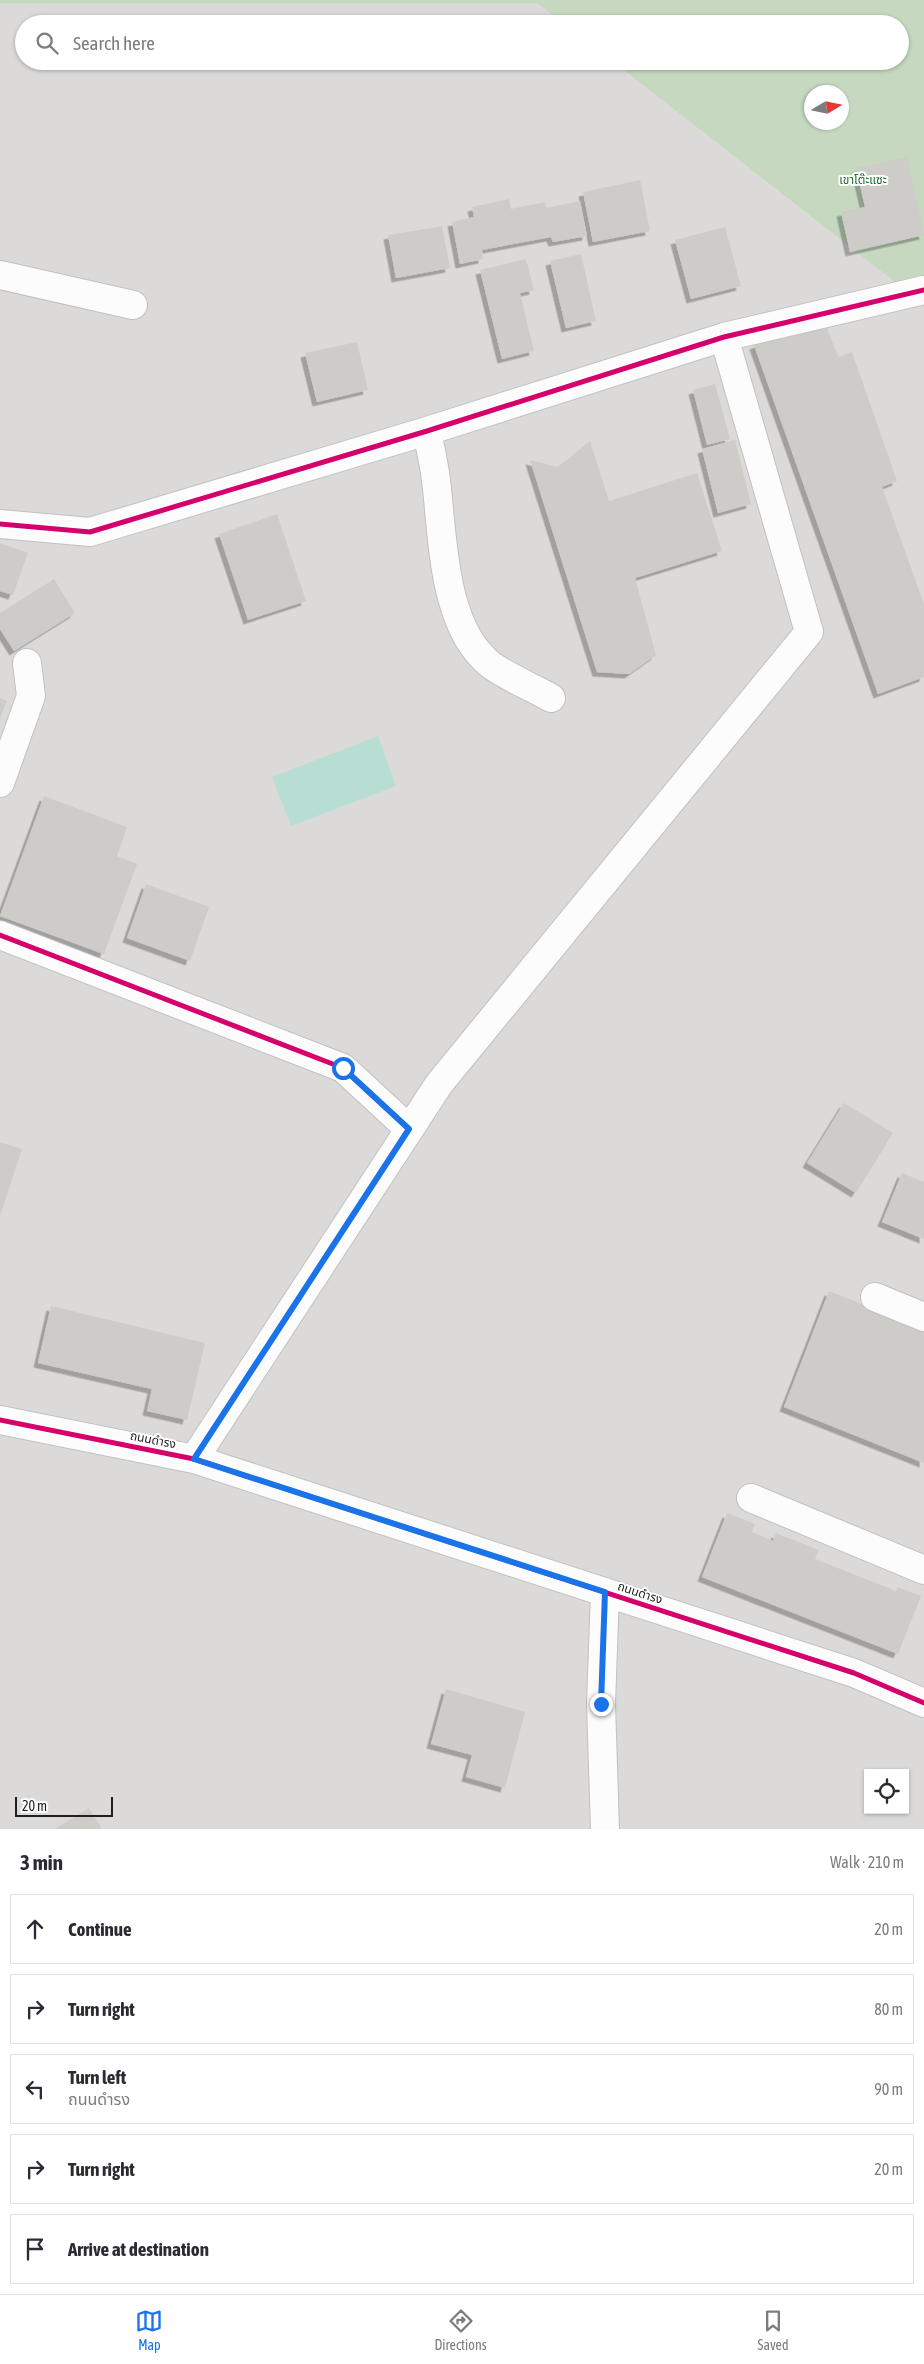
<!DOCTYPE html>
<html lang="en">
<head>
<meta charset="utf-8">
<style>
  body { margin:0; font-family:"Asap Condensed","Noto Sans Thai",sans-serif; background:#f2f2f3; color:#2b2b33 }
  .controls { position:absolute; right:15px; bottom:15px; display:grid; overflow:hidden; border-radius:0px; box-shadow:0 1px 4px #0004 }
  .controls button { width:45px; height:45px; display:grid; place-items:center; padding:0; border:0; border-bottom:1px solid #e1e1e2; background:#fff; color:#2b2b33; font:25px sans-serif }
  .compass { position:absolute; left:804px; top:85px; width:45px; height:45px; border-radius:50%; background:#fff; box-shadow:0 1px 4px #0004; rotate:80deg }
  .scale { position:absolute; left:15px; bottom:12px; width:98px; box-sizing:border-box; padding-left:5px; border:2px solid #1e1e1e; border-top:0; font-size:14px; line-height:18px; white-space:nowrap; color:#1e1e1e; -webkit-text-stroke:4px #fff; paint-order:stroke }
  .stop { position:absolute; width:15px; height:15px; margin:-11px; border:4px solid #1a73e8; border-radius:50%; background:#fff }
  .stop.end { background:#1a73e8; border-color:#fff; box-shadow:0 1px 5px #0008 }
  .list { margin:0; padding:0; list-style:none }
  h2 { display:flex; justify-content:space-between; align-items:center; height:65px; margin:0; padding:0 20px; font-size:21px }
  h2 small { font-size:16px; font-weight:400; color:#7c7c81 }
  .list li { display:grid; grid-template-columns:32px 1fr auto; gap:15px; align-items:center; box-sizing:border-box; height:70px; margin:0 10px 10px; padding:0 10px; border:1px solid #e1e1e2; border-radius:0px }
  .list b { display:block; font-size:19px; white-space:nowrap }
  .list p { margin:0; font-size:16px; white-space:nowrap; color:#7c7c81 }
  .list em { font-size:16px; font-style:normal; color:#7c7c81 }
  .icon { flex:none; width:28px; height:28px; fill:none; stroke:currentColor; stroke-width:2; stroke-linecap:round; stroke-linejoin:round }
  .map { position:relative; flex:none; width:924px; height:1829px; overflow:hidden }
  .search { position:absolute; background:#fff; box-shadow:0 1px 4px #0004; left:15px; right:15px; top:15px; height:55px; display:flex; align-items:center; gap:12px; box-sizing:border-box; padding:0 18px; border-radius:28px; color:#7c7c81; font-size:19px }
  .sheet { height:465px; background:#fff }
  nav { display:flex; justify-content:space-around; align-items:center; box-sizing:border-box; height:70px; border-top:1px solid #e1e1e2; background:#fff; font-size:14px; color:#7c7c81 }
  nav a { display:grid; justify-items:center; gap:2px }
  nav .on { color:#1a73e8 }
  .map>svg:first-child { display:block }
  .residential { fill:#dbdad9; fill-rule:evenodd }
  .forest { fill:#c6d8c0; fill-rule:evenodd }
  .pitch { fill:#b8ded3 }
  .building { fill:#cdccc9; filter:url(#shadow) }
  .lines { fill:none; stroke-linecap:round; stroke-linejoin:round }
  .minor-casing { stroke:#c2c1c0; stroke-width:30 }
  .minor { stroke:#fcfcfc; stroke-width:28 }
  .cycleway-casing { stroke:#fff; stroke-width:8 }
  .cycleway { stroke:#d6006c; stroke-width:5 }
  .route { stroke:#1a73e8; stroke-width:6 }
  .labels { text-anchor:middle; dominant-baseline:central; stroke-width:4; stroke-linejoin:round; paint-order:stroke }
  .park-label { font-size:12px; fill:#196f2c; stroke:#fff }
  .street-label { font-size:12px; fill:#1e1e1e; stroke:#fff }
</style>
</head>
<body>
<div class="map">
<svg width="924" height="1829" viewBox="0 0 924 1829">
  <defs>
    <filter id="shadow"><feDropShadow dx="-4.5" dy="4.5" stdDeviation="0" flood-color="#0004"/></filter>
  </defs>
  <rect width="100%" height="100%" fill="#ecebe8"/>
  <!-- residential -->
  <path class="residential" d="M0,3H537L564,24H24V61H612L924,305V1829H0ZM868,1773H905V1810H868Z"/>
  <!-- forest -->
  <path class="forest" d="M0,0H924V305L612,61H900V24H564L537,3H0ZM812,92H842V122H812Z"/>
  <!-- pitch -->
  <path class="pitch" d="M378,736L396,786L291,826L272,777Z"/>
  <!-- building -->
  <path class="building" d="M907,157L924,235L850,252L841,212L865,207L856,168Z
    M640,180L650,231L593,242L583,192Z
    M509,199L511,209L545,202L546,208L580,201L587,236L553,242L551,237L482,250L483,259L460,264L452,222L474,217L472,207Z
    M442,226L450,268L396,278L388,235Z
    M725,227L741,286L691,299L675,240Z
    M581,254L596,321L566,328L550,261Z
    M526,259L534,290L520,293L534,351L502,359L480,270Z
    M824,320L838,357L852,352L897,481L882,487L924,604V677L878,694L754,345Z
    M357,342L368,390L317,402L305,353Z
    M715,384L730,439L707,445L693,390Z
    M735,440L751,504L718,513L702,449Z
    M590,441L609,501L697,473L722,551L635,578L656,655L629,674L597,672L530,460L558,467Z
    M277,514L306,601L248,620L219,534Z
    M0,543L28,553L13,595L0,591Z
    M54,579L75,613L14,651L0,629V613Z
    M0,698L7,701L0,718Z
    M44,796L127,827L117,856L137,864L104,954L0,916Z
    M146,884L209,907L190,961L127,938Z
    M844,1103L893,1133L856,1193L807,1163Z
    M0,1142L22,1149L0,1216Z
    M902,1173L924,1182V1239L882,1222Z
    M829,1291L924,1329V1463L784,1407Z
    M51,1306L205,1343L187,1420L147,1411L152,1389L38,1363Z
    M727,1513L755,1524L752,1532L773,1541L776,1533L819,1550L815,1559L896,1591L898,1587L921,1596L898,1654L702,1577Z
    M446,1689L525,1712L505,1788L466,1777L472,1755L431,1744Z
    M89,1808L102,1829H55Z"/>
  <g class="lines">
    <!-- minor casing -->
    <g class="minor-casing">
      <path id="minor" d="M0,275L133,305
        M427,431C430,447 434,464 436,480C443,536 442,627 491,665C509,678 532,687 551,698
        M0,524L90,532L427,431L724,337L924,290
        M0,783L31,696L27,663
        M0,935L343,1068L409,1129
        M875,1297L924,1317
        M0,1420L194,1459L854,1673L924,1703
        M194,1459L439,1084L809,632L724,337
        M751,1498L924,1570
        M605,1829L601,1704L605,1592"/>
    </g>
    <!-- minor -->
    <use href="#minor" class="minor"/>
    <!-- cycleway casing -->
    <g class="cycleway-casing">
      <path id="cycleway" d="M0,524L90,532L427,431L724,337L924,290
        M0,935L343,1068L409,1129
        M0,1420L194,1459L854,1673L924,1703"/>
    </g>
    <!-- cycleway -->
    <use href="#cycleway" class="cycleway"/>
  </g>
  <g class="lines">
    <!-- route -->
    <path class="route" d="M343,1068L409,1129L194,1459L605,1592L601,1704"/>
  </g>
  <g class="labels">
    <!-- park labels -->
    <g class="park-label">
      <text x="863" y="180">เขาโต๊ะแซะ</text>
    </g>
    <!-- street labels -->
    <g class="street-label">
      <text transform="translate(153 1440) rotate(11)">ถนนดำรง</text>
      <text transform="translate(640 1593) rotate(18)">ถนนดำรง</text>
    </g>
  </g>
</svg>
<div class="controls">
<button><svg class="icon" aria-label="locate" viewBox="0 0 24 24"><circle cx="12" cy="12" r="6"/><path d="M12 2v4M12 18v4M2 12h4M18 12h4"/></svg></button>
</div>
<svg class="compass" viewBox="-18 -18 36 36"><path d="M0-13l5 13h-10z" fill="#e53935"/><path d="M0 13l5-13h-10z" fill="#7c7c81"/></svg>
<div class="scale">20 m</div>
<div class="stop" style="left:343px;top:1068px"></div>
<div class="stop end" style="left:601px;top:1704px"></div>
<div class="search"><svg class="icon" aria-label="search" viewBox="0 0 24 24"><circle cx="10" cy="10" r="6"/><path d="M15 15l6 6"/></svg>Search here</div>
</div>
<section class="sheet">
<h2>3 min<small>Walk · 210 m</small></h2>
<ul class="list">
<li><svg class="icon" aria-label="ahead" viewBox="0 0 24 24"><path d="M12 20V5M6 11l6-6 6 6"/></svg><div><b>Continue</b></div><em>20 m</em></li>
<li><svg class="icon" aria-label="right" viewBox="0 0 24 24"><path d="M7 20v-9h11M14 6l5 5-5 5"/></svg><div><b>Turn right</b></div><em>80 m</em></li>
<li><svg class="icon" aria-label="left" viewBox="0 0 24 24"><path d="M17 20v-9H6M10 6l-5 5 5 5"/></svg><div><b>Turn left</b><p>ถนนดำรง</p></div><em>90 m</em></li>
<li><svg class="icon" aria-label="right" viewBox="0 0 24 24"><path d="M7 20v-9h11M14 6l5 5-5 5"/></svg><div><b>Turn right</b></div><em>20 m</em></li>
<li><svg class="icon" aria-label="arrive" viewBox="0 0 24 24"><path d="M6 21V4h12l-3 4 3 4H6"/></svg><div><b>Arrive at destination</b></div></li>
</ul>
</section>
<nav>
<a class="on"><svg class="icon" aria-label="map" viewBox="0 0 24 24"><path d="M3 6l6-2 6 2 6-2v14l-6 2-6-2-6 2zM9 4v14M15 6v14"/></svg>Map</a>
<a><svg class="icon" aria-label="directions" viewBox="0 0 24 24"><path d="M12 3l9 9-9 9-9-9zM9 14v-3h6M13 9l2 2-2 2"/></svg>Directions</a>
<a><svg class="icon" aria-label="saved" viewBox="0 0 24 24"><path d="M7 4h10v16l-5-4-5 4z"/></svg>Saved</a>
</nav>
</body>
</html>
